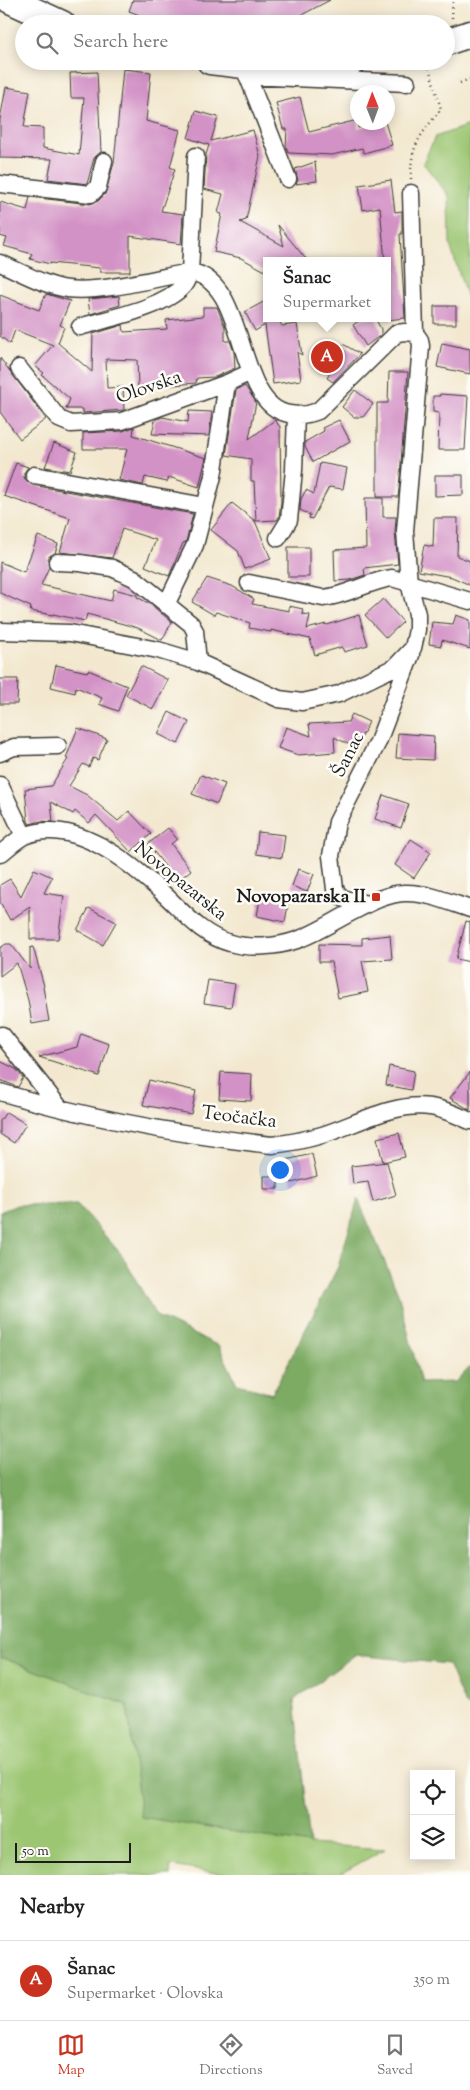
<!DOCTYPE html>
<html lang="en">
<head>
<meta charset="utf-8">
<style>
  body { margin:0; font-family:"Sorts Mill Goudy",serif; background:#f2f2f2; color:#222 }
  .controls { position:absolute; right:15px; bottom:15px; display:grid; overflow:hidden; border-radius:0px; box-shadow:0 2px 12px #0003 }
  .controls button { width:45px; height:45px; display:grid; place-items:center; padding:0; border:0; border-bottom:1px solid #e0e0e0; background:#fff; color:#222; font:25px sans-serif }
  .compass { position:absolute; left:350px; top:85px; width:45px; height:45px; border-radius:50%; background:#fff; box-shadow:0 2px 12px #0003; rotate:359deg }
  .scale { position:absolute; left:15px; bottom:12px; width:116px; box-sizing:border-box; padding-left:5px; border:2px solid #1c1c1c; border-top:0; font-size:14px; line-height:18px; white-space:nowrap; color:#1c1c1c; -webkit-text-stroke:4px #fdfcf7; paint-order:stroke }
  .you { position:absolute; left:279px; top:1169px; width:18px; height:18px; margin:-12px; border:4px solid #fff; border-radius:50%; background:#1a73e8; box-shadow:0 0 0 8px #1a73e833 }
  .badge { display:grid; place-items:center; width:32px; height:32px; border-radius:50%; background:#c8321e; color:#fff; font-size:16px; font-weight:700 }
  .pin { position:absolute; translate:-50% -50%; border:2px solid #fff; box-shadow:0 1px 5px #0006 }
  .popup { position:absolute; left:263px; top:257px; width:128px; height:65px; box-sizing:border-box; display:grid; place-content:center; border-radius:0px; background:#fff; filter:drop-shadow(0 1px 4px #0005); font-size:16px; white-space:nowrap; color:#767676 }
  .popup b { font-size:19px; color:#222 }
  .popup::after { content:''; position:absolute; left:50%; top:100%; margin-left:-10px; border:10px solid transparent; border-top-color:#fff }
  .list { margin:0; padding:0; list-style:none }
  h2 { display:flex; justify-content:space-between; align-items:center; height:65px; margin:0; padding:0 20px; font-size:21px }
  h2 small { font-size:16px; font-weight:400; color:#767676 }
  .list li { display:grid; grid-template-columns:32px 1fr auto; gap:15px; align-items:center; box-sizing:border-box; height:80px; padding:0 20px; border-top:1px solid #e0e0e0 }
  .list b { display:block; font-size:19px; white-space:nowrap }
  .list p { margin:0; font-size:16px; white-space:nowrap; color:#767676 }
  .list em { font-size:16px; font-style:normal; color:#767676 }
  .icon { flex:none; width:28px; height:28px; fill:none; stroke:currentColor; stroke-width:2; stroke-linecap:round; stroke-linejoin:round }
  .map { position:relative; flex:none; width:470px; height:1875px; overflow:hidden }
  .search { position:absolute; background:#fff; box-shadow:0 2px 12px #0003; left:15px; right:15px; top:15px; height:55px; display:flex; align-items:center; gap:12px; box-sizing:border-box; padding:0 18px; border-radius:28px; color:#767676; font-size:19px }
  .sheet { height:145px; background:#fff }
  nav { display:flex; justify-content:space-around; align-items:center; box-sizing:border-box; height:70px; border-top:1px solid #e0e0e0; background:#fff; font-size:14px; color:#767676 }
  nav a { display:grid; justify-items:center; gap:2px }
  nav .on { color:#c8321e }
  .map>svg:first-child { display:block }
  .green { fill:#9cc672; stroke:#5c7147 }
  .forest { fill:#7dab64; stroke:#4c6440 }
  .building { fill:#d392c6 }
  .lines { fill:none; stroke-linecap:round; stroke-linejoin:round }
  .minor-casing { stroke:#3c3b37; stroke-width:19 }
  .primary-casing { stroke:#3c3b37; stroke-width:29 }
  .path { stroke:#3c3b37; stroke-width:2.5; stroke-dasharray:1 4; stroke-linecap:butt }
  .minor { stroke:#fff; stroke-width:16 }
  .primary { stroke:#fff; stroke-width:26 }
  .poi-dot { fill:#c8321e; stroke:#fdfcf7; stroke-width:2 }
  .labels { text-anchor:middle; dominant-baseline:central; stroke-width:5; stroke-linejoin:round; paint-order:stroke }
  .street-label { font-size:19px; fill:#1c1c1c; stroke:#fdfcf7 }
  .poi-label { font-size:19px; font-weight:bold; fill:#1c1c1c; stroke:#fdfcf7; text-anchor:end }
</style>
</head>
<body>
<div class="map">
<svg width="470" height="1875" viewBox="0 0 470 1875">
  <rect width="100%" height="100%" fill="#fdfcf7"/>
  <filter id="ink" filterUnits="userSpaceOnUse"><feTurbulence type="fractalNoise" baseFrequency=".02" numOctaves="2"/><feDisplacementMap in="SourceGraphic" scale="10" xChannelSelector="R" yChannelSelector="G"/><feConvolveMatrix kernelMatrix="1 2 1 2 8 2 1 2 1" color-interpolation-filters="sRGB"/></filter>
  <filter id="wash" filterUnits="userSpaceOnUse"><feTurbulence type="fractalNoise" baseFrequency=".0096" numOctaves="4" result="noise"/><feDisplacementMap in="SourceGraphic" scale="20" xChannelSelector="R" yChannelSelector="G"/><feGaussianBlur stdDeviation="1.12" result="paint"/><feColorMatrix in="noise" values="0 0 0 0 0 0 0 0 0 0 0 0 0 0 0 0 0 1.4 0 .05"/><feComposite in="paint" operator="in"/></filter>
  <g filter="url(#wash)">
    <rect width="100%" height="100%" fill="#f3e8cf"/>
    <!-- green -->
    <path class="green" d="M469,125L470,127V307L450,245L449,196L423,163L435,137Z
      M0,1657L127,1705L142,1817L310,1844L385,1849L338,1875H229L171,1866L170,1875H0Z"/>
    <!-- forest -->
    <path class="forest" d="M358,1199L398,1293L421,1383L455,1382L470,1366V1708L465,1705L448,1664L355,1655L294,1700L310,1844L141,1817L127,1705L0,1657V1212L17,1205L77,1204L122,1255L156,1316L219,1346L237,1384L272,1394L338,1267Z"/>
    <g id="blocks">
      <!-- building -->
      <path class="building" d="M133,0H330L292,20L281,24H163L129,11Z
        M123,69L151,72L146,121L180,130L170,167L175,169L161,211L183,214L181,244L130,236V272H100V268L50,263V264L30,259L32,254L4,246L7,238L0,236V202L27,210L30,197L90,204L98,201L105,194L114,163Z
        M97,72L101,152L94,158L87,184L48,179L52,159L0,158V120L6,87L30,91L24,127L43,128V148L79,155L84,98H71L70,73Z
        M300,97L309,132L358,120V128L375,122H385L392,145L364,153L362,148L332,155L289,153L286,147L287,129H283L276,103Z
        M196,111L218,117L211,141L253,130L260,156L246,220L240,222L284,246L278,225L305,258L310,261H267V272L241,258L214,252L222,214L218,213L223,194L204,189L206,155L209,145L188,138Z
        M315,162L317,181L296,184L298,180L295,169Z
        M391,180L395,212L402,211V234H400L405,318L387,320V261H385L380,207L363,210L359,185Z
        M46,294L70,301L60,325L64,327L58,343L92,372L93,334L123,325L124,332L167,329L166,320L203,316V307H217L225,327V341H230L234,352L235,368L215,377L197,378L196,383L138,388L137,360L106,359L107,388L123,387L124,410L83,413V409H66L70,399L42,375L44,373L35,366L53,345L15,330L10,344L0,336V295L39,310Z
        M119,296L120,305L90,314L88,299Z
        M267,300V318H277L282,326L297,324L302,355L297,352L301,380L273,384L265,325L255,331L245,312Z
        M434,306H456V324H434Z
        M363,318H375L381,329V335L366,346L353,325Z
        M442,343L470,349V374L437,367Z
        M343,344L360,354L333,382L327,378L330,373L326,371Z
        M0,358L46,419L20,439L0,412Z
        M389,372H408L399,489L398,497H377V403H388Z
        M245,386L256,402L249,439L275,420L280,427L281,502L279,517L277,520L256,521L254,481H251V459L226,455L236,390Z
        M355,390L373,404L363,417H354L342,407Z
        M440,394L468,396L465,450H438L439,413L433,412V396H440Z
        M189,411L212,412L209,436L152,434L155,420L162,417L188,422Z
        M339,420L350,441L313,462L305,447V442L324,431L322,428Z
        M134,427L133,435L206,458L199,487L169,477L167,482L145,477L143,485L119,480L127,449H83V433L123,431Z
        M54,443L77,452L70,471L45,467Z
        M16,463L28,467L24,473V478L32,485L193,514L186,542L183,543L169,576L145,566L156,540L122,529L112,558L60,552L70,518L4,496Z
        M320,463L347,468L343,489L329,487L312,519L309,518L310,515L300,510L301,499L306,490L314,494Z
        M435,475H463V495L435,496Z
        M365,498H383V517H396L395,532L398,564L364,568L365,575L350,580L335,581L334,550L366,548Z
        M232,503L255,521L271,559L245,569L238,551L211,530Z
        M434,518H458L457,556L470,561V585L452,577L419,571L424,545L433,547Z
        M38,536L58,544L55,553L48,557L49,567L41,585L111,601L114,589L137,595V597L150,604L172,622L162,640L138,628L87,614L85,621L53,614V615L30,611L31,607L0,593V562L24,572Z
        M288,547H309V577H288Z
        M207,578L232,586L254,599L252,604L289,611V606L303,609L302,614L310,615L307,629L326,624L327,625L359,615L368,645L344,652L342,647L315,655L310,639L271,630V632L249,628L250,623L216,612L214,615L192,602Z
        M383,599L403,622L386,638L365,615Z
        M456,615L470,620V649L442,640L441,646L429,644L432,622L453,624Z
        M56,665L87,672L88,670L127,686L118,711L99,704L102,698L76,687L75,693L51,687Z
        M141,666L168,680L153,709L126,695Z
        M0,679H18L17,704H0Z
        M169,712L189,722L178,744L158,734Z
        M352,714L369,722L356,748L334,737L335,752L298,755L278,748L286,727L311,736L309,724L348,722Z
        M78,728L107,739L98,760L93,758L89,767L83,764L69,786L87,795L118,821L129,811L151,834L131,852L96,815L89,823L75,811L73,814L51,802L53,822L41,821L30,824L28,821L25,789L51,786L68,759L66,758Z
        M398,733L434,736L433,760L396,758Z
        M201,775L225,784L217,804L192,794Z
        M383,795L409,804L401,828L375,819Z
        M168,828L177,839L171,844L191,870L174,884L164,872L168,870L148,844Z
        M258,832L285,835L282,858L256,854Z
        M411,839L431,852L414,878L395,865Z
        M34,869L52,877L44,893L64,896L58,939H30V907L10,920L0,902V885L10,879L21,896Z
        M298,869L314,874L307,892L292,886Z
        M261,894L289,899L285,922L257,916Z
        M89,908L116,922L103,945L77,930Z
        M466,921L470,922V962L456,959Z
        M390,935L392,959L362,961L368,992L338,998L331,962H319V944L362,945V938Z
        M6,944H11L30,969V948L33,947L44,986L43,987L49,1021L32,1024L28,1000L17,963L0,976V948Z
        M208,980L235,984L231,1007L204,1003Z
        M81,1034L109,1044L99,1076L39,1057L77,1047Z
        M0,1061L16,1069L23,1078L18,1087L0,1080Z
        M389,1066L414,1071L411,1090L386,1085Z
        M221,1072L252,1074L251,1101L219,1099Z
        M470,1072V1110L450,1098Z
        M149,1080L196,1091L191,1114L143,1105Z
        M6,1112L26,1124L14,1143L0,1134V1121Z
        M399,1133L405,1157L383,1162L377,1138Z
        M312,1154L317,1176L292,1183L286,1160Z
        M387,1162L396,1195L373,1202L368,1182L353,1184L351,1166Z
        M264,1176H278V1189H264Z"/>
    </g>
  </g>
  <g filter="url(#ink)">
    <use href="#blocks" fill-opacity="0" stroke="#3c3b37" stroke-width="1"/>
    <g class="lines">
      <!-- minor casing -->
      <g class="minor-casing">
        <path id="minor" d="M244,67L288,179
          M247,76L407,83
          M0,184L91,194L98,187L104,161
          M411,193L415,333
          M0,263C21,272 45,286 68,289C101,293 156,278 190,272C249,280 234,405 289,414C300,416 308,415 318,411L397,333L405,332L415,333
          M80,327C109,318 163,308 183,286C187,282 188,276 190,272L196,156
          M19,368L59,419L71,424L122,421L227,383L251,372
          M34,475L205,506
          M278,538L289,520L294,470L296,415
          M57,562L80,563L112,568L134,578L191,624L195,631L198,662
          M249,583L323,598C347,596 368,581 392,578L470,601
          M166,605L195,545L213,476L227,383
          M0,631L70,633L158,650L198,662L279,699L302,702L339,694L395,667L413,648L417,630V614L409,583L405,531L421,346L420,340L415,333
          M0,753L14,747L58,746
          M0,785L24,836
          M0,854C7,849 16,840 24,836C74,815 132,864 166,896C185,914 203,936 230,943C250,949 277,947 297,940C317,933 336,920 354,911C370,903 386,894 404,893C426,892 449,902 470,909
          M368,904L345,899L339,895L335,889L331,856L337,822L378,742L411,655
          M2,1035L60,1108
          M0,1092C87,1118 182,1135 272,1145C289,1143 305,1140 322,1135C355,1125 393,1102 430,1107C444,1109 457,1115 470,1121"/>
      </g>
      <!-- primary casing -->
      <g class="primary-casing">
        <path id="primary" d="M10,0L62,24
          M446,42L470,34
          M210,61L244,65L353,61"/>
      </g>
      <!-- path -->
      <path class="path" d="M452,18L453,0
        M460,83L470,79
        M411,179C410,144 421,135 441,109L427,61"/>
      <!-- minor -->
      <use href="#minor" class="minor"/>
      <!-- primary -->
      <use href="#primary" class="primary"/>
    </g>
  </g>
  <!-- markers -->
  <rect class="poi-dot" x="371" y="892" width="10" height="10" rx="2.5"/>
  <g class="labels">
    <!-- street labels -->
    <g class="street-label">
      <text transform="translate(149 388) rotate(-19)">Olovska</text>
      <text transform="translate(349 755) rotate(-63)">Šanac</text>
      <text transform="translate(180 882) rotate(39)">Novopazarska</text>
      <text transform="translate(239 1118) rotate(7)">Teočačka</text>
    </g>
    <!-- poi labels -->
    <g class="poi-label">
      <text x="366" y="897">Novopazarska II</text>
    </g>
  </g>
</svg>
<div class="controls">
<button><svg class="icon" aria-label="locate" viewBox="0 0 24 24"><circle cx="12" cy="12" r="6"/><path d="M12 2v4M12 18v4M2 12h4M18 12h4"/></svg></button>
<button><svg class="icon" aria-label="layers" viewBox="0 0 24 24"><path d="M12 4l9 5-9 5-9-5zM3 14l9 5 9-5"/></svg></button>
</div>
<svg class="compass" viewBox="-18 -18 36 36"><path d="M0-13l5 13h-10z" fill="#e53935"/><path d="M0 13l5-13h-10z" fill="#767676"/></svg>
<div class="scale">50 m</div>
<div class="you"></div>
<div class="pin badge" style="left:327px;top:357px">A</div>
<div class="popup"><b>Šanac</b>Supermarket</div>
<div class="search"><svg class="icon" aria-label="search" viewBox="0 0 24 24"><circle cx="10" cy="10" r="6"/><path d="M15 15l6 6"/></svg>Search here</div>
</div>
<section class="sheet">
<h2>Nearby<small></small></h2>
<ul class="list">
<li><span class="badge">A</span><div><b>Šanac</b><p>Supermarket · Olovska</p></div><em>350 m</em></li>
</ul>
</section>
<nav>
<a class="on"><svg class="icon" aria-label="map" viewBox="0 0 24 24"><path d="M3 6l6-2 6 2 6-2v14l-6 2-6-2-6 2zM9 4v14M15 6v14"/></svg>Map</a>
<a><svg class="icon" aria-label="directions" viewBox="0 0 24 24"><path d="M12 3l9 9-9 9-9-9zM9 14v-3h6M13 9l2 2-2 2"/></svg>Directions</a>
<a><svg class="icon" aria-label="saved" viewBox="0 0 24 24"><path d="M7 4h10v16l-5-4-5 4z"/></svg>Saved</a>
</nav>
</body>
</html>
